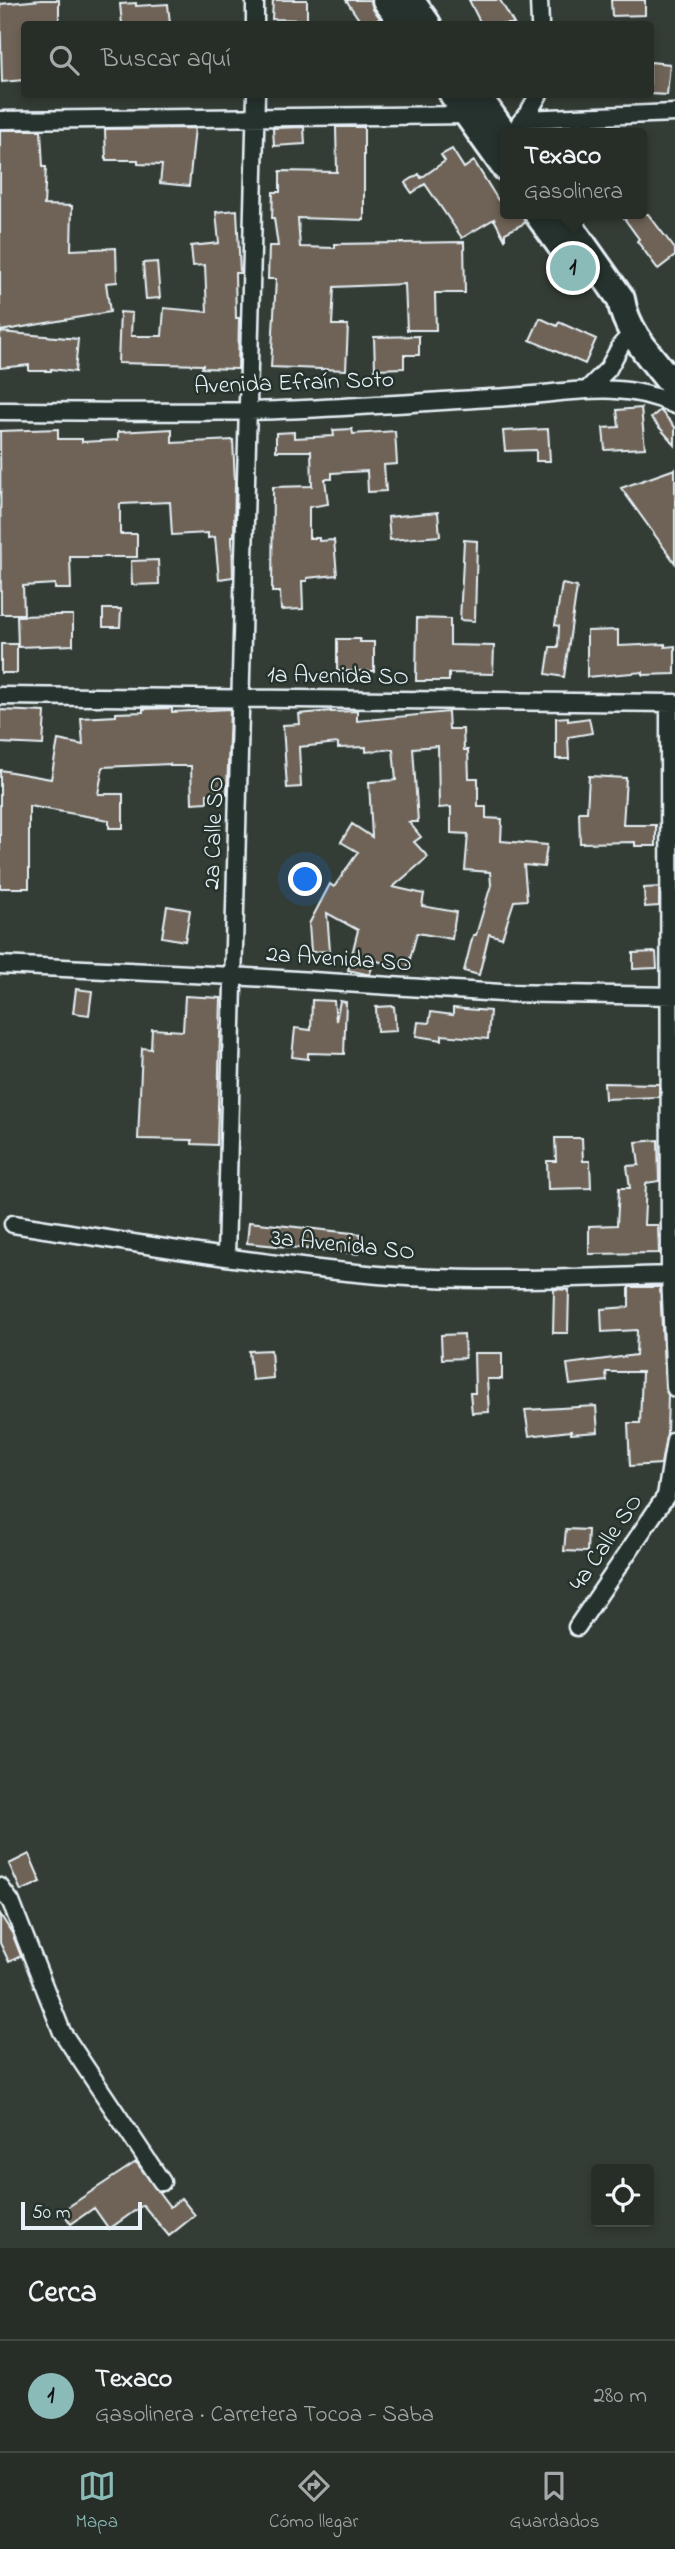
<!DOCTYPE html>
<html lang="es">
<head>
<meta charset="utf-8">
<style>
  body { margin:0; font-family:"Indie Flower",sans-serif; background:#333a34; color:#f1f3f6 }
  .controls { position:absolute; right:21px; bottom:21px; display:grid; overflow:hidden; border-radius:7px; box-shadow:0 4px 10px #0003 }
  .controls button { width:63px; height:63px; display:grid; place-items:center; padding:0; border:0; border-bottom:2px solid #434a45; background:#272e28; color:#f1f3f6; font:35px sans-serif }
  .scale { position:absolute; left:21px; bottom:18px; width:121px; box-sizing:border-box; padding-left:7px; border:4px solid #e8f1f8; border-top:0; font-size:19px; line-height:24px; white-space:nowrap; color:#e8f1f8; -webkit-text-stroke:5px #26332d; paint-order:stroke }
  .you { position:absolute; left:306px; top:880px; width:24px; height:24px; margin:-18px; border:5px solid #fff; border-radius:50%; background:#1a73e8; box-shadow:0 0 0 10px #1a73e833 }
  .badge { display:grid; place-items:center; width:46px; height:46px; border-radius:50%; background:#8bbbb9; color:#111; font-size:23px; font-weight:700 }
  .pin { position:absolute; translate:-50% -50%; border:4px solid #fff; box-shadow:0 2px 7px #0006 }
  .popup { position:absolute; left:500px; top:128px; width:147px; height:91px; box-sizing:border-box; display:grid; place-content:center; border-radius:7px; background:#272e28; filter:drop-shadow(0 2px 5px #0005); font-size:23px; white-space:nowrap; color:#a4a8a8 }
  .popup b { font-size:26px; color:#f1f3f6 }
  .popup::after { content:''; position:absolute; left:50%; top:100%; margin-left:-14px; border:14px solid transparent; border-top-color:#272e28 }
  .list { margin:0; padding:0; list-style:none }
  h2 { display:flex; justify-content:space-between; align-items:center; height:91px; margin:0; padding:0 28px; font-size:30px }
  h2 small { font-size:23px; font-weight:400; color:#a4a8a8 }
  .list li { display:grid; grid-template-columns:46px 1fr auto; gap:21px; align-items:center; box-sizing:border-box; height:112px; padding:0 28px; border-top:2px solid #434a45 }
  .list b { display:block; font-size:26px; white-space:nowrap }
  .list p { margin:0; font-size:23px; white-space:nowrap; color:#a4a8a8 }
  .list em { font-size:23px; font-style:normal; color:#a4a8a8 }
  .icon { flex:none; width:38px; height:38px; fill:none; stroke:currentColor; stroke-width:2; stroke-linecap:round; stroke-linejoin:round }
  .map { position:relative; flex:none; width:675px; height:2248px; overflow:hidden }
  .search { position:absolute; background:#272e28; box-shadow:0 4px 10px #0003; left:21px; right:21px; top:21px; height:77px; display:flex; align-items:center; gap:18px; box-sizing:border-box; padding:0 24px; border-radius:7px; color:#a4a8a8; font-size:26px }
  .sheet { height:203px; background:#272e28 }
  nav { display:flex; justify-content:space-around; align-items:center; box-sizing:border-box; height:98px; border-top:2px solid #434a45; background:#272e28; font-size:19px; color:#a4a8a8 }
  nav a { display:grid; justify-items:center; gap:4px }
  nav .on { color:#8bbbb9 }
  .map>svg:first-child { display:block }
  .building { fill:#6e6457; stroke:#e8f1f8; stroke-width:2 }
  .lines { fill:none; stroke-linecap:round; stroke-linejoin:round }
  .street-casing { stroke:#e8f1f8; stroke-width:21 }
  .primary-casing { stroke:#e8f1f8; stroke-width:32 }
  .street { stroke:#26332d; stroke-width:16 }
  .primary { stroke:#26332d; stroke-width:26 }
  .labels { text-anchor:middle; dominant-baseline:central; stroke-width:5; stroke-linejoin:round; paint-order:stroke }
  .street-label { font-size:24px; fill:#e8f1f8; stroke:#26332d }
</style>
</head>
<body>
<div class="map">
<svg width="675" height="2248" viewBox="0 0 675 2248">
  <rect width="100%" height="100%" fill="#343d35"/>
  <filter id="ink" filterUnits="userSpaceOnUse"><feTurbulence type="fractalNoise" baseFrequency=".0143" numOctaves="2"/><feDisplacementMap in="SourceGraphic" scale="14" xChannelSelector="R" yChannelSelector="G"/><feConvolveMatrix kernelMatrix="1 2 1 2 8 2 1 2 1" color-interpolation-filters="sRGB"/></filter>
  <g filter="url(#ink)">
    <!-- building -->
    <path class="building" d="M41,0H59V24H24V80L2,82L0,4Z
      M273,0H307V20L272,19Z
      M346,0H371L373,9L380,18L371,24H362Z
      M469,0H500L514,24H481Z
      M611,0H645V15L612,16Z
      M136,3V6L168,4L170,24H122L120,4Z
      M650,62L670,64L667,95L650,94Z
      M304,127L305,144L274,146L273,128Z
      M336,127H364V220L298,218L300,247L335,248V244L464,242L465,293H435L436,330H407L405,284L334,287L332,325H348L346,370L271,367L276,279H268L269,246H278L274,218H272L273,192H280V171L337,172Z
      M195,128L189,186L160,183L162,165L138,164V160H106L105,129Z
      M0,130H41L43,167H46L44,205L72,206L71,250L116,248L117,282L106,283L110,312L0,331Z
      M452,149L464,168L474,161L498,200L505,197V214H523L525,223L505,233V240L494,219L462,238L425,184L412,193L405,183L419,174L421,178L445,161L441,155Z
      M237,210L240,273H235L236,318H239L238,369L202,368L203,365L118,363L120,312L132,313L131,336H162L164,308L207,312L205,265L193,266L191,246L219,243L216,212Z
      M621,214H648L675,249V256L658,269L637,241L639,239Z
      M157,262L160,298L146,299L143,263Z
      M540,318L557,326L559,322L596,339L585,364L530,340Z
      M0,332L78,339L75,372L51,369V371H29V365L0,368Z
      M419,336V355H404V368L375,369L374,337Z
      M641,408L645,448L605,450L603,428L619,427L617,410Z
      M660,410L675,427V445L651,418Z
      M58,429V439H82V442L118,440V432L172,429V443L233,440L235,482L234,536H232L233,577L219,579L215,537L208,538V533L172,535L170,502L120,504V534H137V557H70L71,589H55V584L23,586L24,614H1L0,431Z
      M352,429L353,434L395,431L397,464L384,465L386,491L368,492L367,471L332,473V479H325L328,504L309,507V538H319V541L334,540L337,575L307,578V581H302L303,609L281,610L280,592H272L273,487L312,486L311,451H276V433L294,432V438L334,436L333,430Z
      M548,429L550,461H536V450L505,451L503,431Z
      M675,469V563L621,488Z
      M438,512L440,536L390,540L388,517Z
      M464,540L477,541L475,621L460,620Z
      M158,560L159,584L132,585L131,561Z
      M562,584L577,587L564,677L546,674L550,647H558L559,626L555,625Z
      M103,609H121L120,627H103Z
      M57,615H73V645L18,647L17,616Z
      M417,618L450,619V645L494,646L493,674L449,673V681H416Z
      M618,630V646L665,644V647L675,646V674L643,675V672L587,677V631Z
      M337,639H360V642H374V671H337Z
      M1,644H17V673H1Z
      M172,708V712L230,709L227,794H207V802L192,803L191,766H170V764L103,767L98,794H123V828H109V820L29,806V888H0V770L51,779L58,740L83,745L81,718L116,716V713L143,712V709Z
      M0,710L45,712L43,745L0,743Z
      M331,711V712L357,711V721L448,712L449,729H463L464,750H468L469,778H478V807H486V818L502,819L501,841L547,845L544,867L524,865L527,900L514,901L502,938L489,934L479,975L464,971L473,935H476L491,885L490,872L465,870L468,834L451,833V807L439,808L438,746L413,748L418,822H409L421,837L414,842L428,857L393,887L424,894L422,906L456,912L452,939L417,933L407,970L374,960L370,974H366L348,970L358,930L327,913L330,951L311,952L309,924L330,884L334,887L358,852L341,842L352,824L372,837L369,782L396,780L393,749L366,752V747L338,748V743L299,747L301,787L287,788L283,725L300,724L299,714Z
      M568,717V721L589,718L592,733L568,737L569,759H556V718Z
      M589,776L626,778L623,825H656V846H635V842L580,843L579,812H587Z
      M659,887V906L645,907L644,888Z
      M167,906L190,910L185,941L162,937Z
      M656,952L657,968L633,969V953Z
      M76,989L92,991L89,1015L73,1013Z
      M185,996L221,998L217,1145L192,1144V1140L138,1139L142,1048L151,1049L152,1029L183,1031Z
      M312,1000L334,1001L336,1021L340,1001L346,1002L344,1054L308,1053V1059L292,1057L295,1028L311,1030Z
      M394,1006L396,1031L377,1032L376,1007Z
      M453,1008L490,1011L488,1039L442,1035V1040L416,1036L418,1022L429,1023L431,1012L453,1015Z
      M604,1083L659,1084V1097L605,1099Z
      M555,1138H582L583,1161H590L591,1188L548,1189L547,1161H556Z
      M658,1140L659,1181L646,1183L644,1225H658L659,1253L589,1254V1226L617,1225L619,1188H630L627,1166L639,1165L636,1142Z
      M249,1222L361,1234L359,1254L247,1243Z
      M629,1287H660L665,1388L668,1395L667,1433L661,1464L630,1466L628,1423H640L642,1372H606L607,1381L570,1385L567,1364L636,1355L637,1330L602,1332L601,1309L629,1307Z
      M554,1289L569,1290L568,1333H553Z
      M464,1334L465,1358L442,1359L441,1335Z
      M271,1350L273,1378L252,1380L249,1351Z
      M474,1353H502V1379H487L489,1412L472,1413L470,1393H475Z
      M596,1406L598,1432L571,1434V1431L529,1436L525,1410Z
      M566,1529L588,1530L587,1552L564,1551Z
      M29,1854L41,1882L21,1891L9,1864Z
      M0,1914L12,1933L21,1956L9,1962L0,1943Z
      M136,2162L170,2207L181,2198L195,2215L169,2236L143,2205L109,2229L94,2208L71,2224L62,2211Z"/>
    <g class="lines">
      <!-- street casing -->
      <g class="street-casing">
        <path id="street" d="M255,0V24
          M539,0L540,24
          M523,119L675,113
          M0,120L473,115
          M519,124L530,110L539,94
          M589,388L608,369L621,345L633,332
          M0,411C83,411 166,413 249,411C336,409 422,402 508,397C566,394 620,378 675,405
          M0,696L675,703
          M669,703L670,1275L675,1388
          M0,965L233,976L501,993L675,996
          M13,1224C130,1242 248,1263 367,1274C467,1283 569,1278 670,1275
          M226,1256L256,94
          M577,1627L666,1496L675,1440
          M0,1887L11,1902L62,2032L162,2182"/>
      </g>
      <!-- primary casing -->
      <g class="primary-casing">
        <path id="primary" d="M386,0L404,24
          M410,0L427,24
          M453,94L505,167
          M476,94L505,135
          M538,214L564,250
          M561,214L621,299C626,334 655,361 675,388"/>
      </g>
      <!-- street -->
      <use href="#street" class="street"/>
      <!-- primary -->
      <use href="#primary" class="primary"/>
    </g>
  </g>
  <g class="labels">
    <!-- street labels -->
    <g class="street-label">
      <text transform="translate(294 384) rotate(-2)">Avenida Efraín Soto</text>
      <text transform="translate(338 677) rotate(1)">1a Avenida SO</text>
      <text transform="translate(215 833) rotate(-88)">2a Calle SO</text>
      <text transform="translate(339 960) rotate(4)">2a Avenida SO</text>
      <text transform="translate(343 1246) rotate(6)">3a Avenida SO</text>
      <text transform="translate(607 1543) rotate(-56)">4a Calle SO</text>
    </g>
  </g>
</svg>
<div class="controls">
<button><svg class="icon" aria-label="locate" viewBox="0 0 24 24"><circle cx="12" cy="12" r="6"/><path d="M12 2v4M12 18v4M2 12h4M18 12h4"/></svg></button>
</div>
<div class="scale">50 m</div>
<div class="you"></div>
<div class="pin badge" style="left:573px;top:268px">1</div>
<div class="popup"><b>Texaco</b>Gasolinera</div>
<div class="search"><svg class="icon" aria-label="search" viewBox="0 0 24 24"><circle cx="10" cy="10" r="6"/><path d="M15 15l6 6"/></svg>Buscar aquí</div>
</div>
<section class="sheet">
<h2>Cerca<small></small></h2>
<ul class="list">
<li><span class="badge">1</span><div><b>Texaco</b><p>Gasolinera · Carretera Tocoa - Saba</p></div><em>280 m</em></li>
</ul>
</section>
<nav>
<a class="on"><svg class="icon" aria-label="map" viewBox="0 0 24 24"><path d="M3 6l6-2 6 2 6-2v14l-6 2-6-2-6 2zM9 4v14M15 6v14"/></svg>Mapa</a>
<a><svg class="icon" aria-label="directions" viewBox="0 0 24 24"><path d="M12 3l9 9-9 9-9-9zM9 14v-3h6M13 9l2 2-2 2"/></svg>Cómo llegar</a>
<a><svg class="icon" aria-label="saved" viewBox="0 0 24 24"><path d="M7 4h10v16l-5-4-5 4z"/></svg>Guardados</a>
</nav>
</body>
</html>
